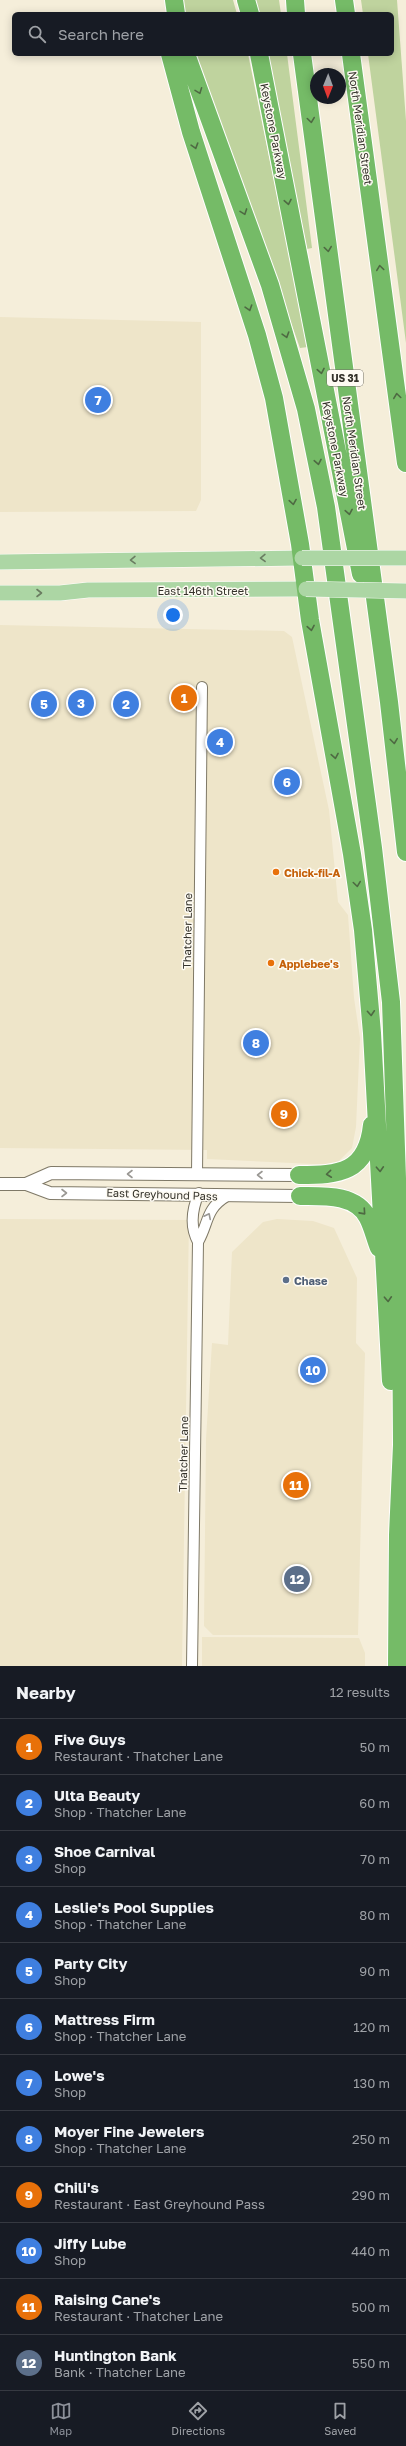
<!DOCTYPE html>
<html lang="en">
<head>
<meta charset="utf-8">
<style>
  body { margin:0; font-family:"Golos Text",sans-serif; background:#242831; color:#f1f3f6 }
  .compass { position:absolute; left:310px; top:68px; width:36px; height:36px; border-radius:50%; background:#171b24; box-shadow:0 2px 10px #0003; rotate:181deg }
  .you { position:absolute; left:173px; top:615px; width:14px; height:14px; margin:-10px; border:3px solid #fff; border-radius:50%; background:#1a73e8; box-shadow:0 0 0 6px #1a73e833 }
  .badge { display:grid; place-items:center; width:26px; height:26px; border-radius:50%; background:#8c9099; color:#fff; font-size:13px; font-weight:700 }
  .pin { position:absolute; translate:-50% -50%; border:2px solid #fff; box-shadow:0 1px 4px #0006 }
  .list { margin:0; padding:0; list-style:none }
  h2 { display:flex; justify-content:space-between; align-items:center; height:52px; margin:0; padding:0 16px; font-size:17px }
  h2 small { font-size:13px; font-weight:400; color:#9ea1a6 }
  .list li { display:grid; grid-template-columns:26px 1fr auto; gap:12px; align-items:center; box-sizing:border-box; height:56px; padding:0 16px; border-top:1px solid #363941 }
  .list b { display:block; font-size:15px; white-space:nowrap }
  .list p { margin:0; font-size:13px; white-space:nowrap; color:#9ea1a6 }
  .list em { font-size:13px; font-style:normal; color:#9ea1a6 }
  .icon { flex:none; width:22px; height:22px; fill:none; stroke:currentColor; stroke-width:2; stroke-linecap:round; stroke-linejoin:round }
  .map { position:relative; flex:none; width:406px; height:1666px; overflow:hidden }
  .search { position:absolute; background:#171b24; box-shadow:0 2px 10px #0003; left:12px; right:12px; top:12px; height:44px; display:flex; align-items:center; gap:10px; box-sizing:border-box; padding:0 14px; border-radius:6px; color:#9ea1a6; font-size:15px }
  .sheet { height:724px; background:#171b24 }
  nav { display:flex; justify-content:space-around; align-items:center; box-sizing:border-box; height:56px; border-top:1px solid #363941; background:#171b24; font-size:11px; color:#9ea1a6 }
  nav a { display:grid; justify-items:center; gap:2px }
  nav .on { color:#8c9099 }
  .map>svg:first-child { display:block }
  .built { fill:#eee5c9 }
  .green { fill:#bfd39e }
  .lines { fill:none; stroke-linecap:round; stroke-linejoin:round }
  .minor-casing { stroke:#7f7967; stroke-width:12 }
  .tertiary-casing { stroke:#7f7967; stroke-width:14 }
  .primary-casing { stroke:#fff; stroke-width:16 }
  .motorway-casing { stroke:#fff; stroke-width:20 }
  .minor { stroke:#fff; stroke-width:10 }
  .tertiary { stroke:#fff; stroke-width:12 }
  .primary { stroke:#acd6a4; stroke-width:15 }
  .motorway { stroke:#75bb67; stroke-width:18 }
  .primary-bridge-casing { stroke:#fff; stroke-width:16; stroke-linecap:butt }
  .primary-bridge { stroke:#acd6a4; stroke-width:15 }
  .oneway { stroke:#4e6942 }
  .oneway2 { stroke:#6a7c61 }
  .oneway3 { stroke:#9a9894 }
  .food-dot { fill:#e8710a; stroke:#fefbf3; stroke-width:1.5 }
  .service-dot { fill:#5c6f8a; stroke:#fefbf3; stroke-width:1.5 }
  .labels { text-anchor:middle; dominant-baseline:central; stroke-width:3; stroke-linejoin:round; paint-order:stroke }
  .shield { fill:#fefbf3; stroke:#716e66; stroke-width:1 }
  .shield-label { font-size:10px; font-weight:bold; fill:#34322a }
  .street-label { font-size:11px; fill:#34322a; stroke:#fefbf3 }
  .food-label { font-size:11px; font-weight:bold; fill:#c56008; stroke:#fefbf3; text-anchor:start }
  .service-label { font-size:11px; font-weight:bold; fill:#4e5e75; stroke:#fefbf3; text-anchor:start }
</style>
</head>
<body>
<div class="map">
<svg width="406" height="1666" viewBox="0 0 406 1666">
  <rect width="100%" height="100%" fill="#f5eeda"/>
  <!-- built -->
  <path class="built" d="M0,317L201,322V500L196,511L0,512Z
    M0,625L284,631L292,637L329,810L338,902L348,915L354,998L360,1038L356,1127L352,1148L335,1165L207,1159V1150L0,1148Z
    M0,1219L189,1220L182,1666H0Z
    M277,1219L313,1221L334,1228L357,1278L356,1343L365,1353L358,1635H213L204,1626L206,1439L212,1343L228,1345L232,1252L263,1222Z
    M202,1637L359,1638L365,1653V1666H202Z"/>
  <!-- green -->
  <path class="green" d="M180,0H233L237,14H182Z
    M255,0H279L281,14H258Z
    M361,0H397L406,121V343L368,54H392V14H363Z
    M191,54H248L308,347L300,348L237,171Z
    M267,54H287L312,248L307,249Z"/>
  <g class="lines">
    <!-- minor casing -->
    <g class="minor-casing">
      <path id="minor" d="M197,1174L202,687
        M198,1242C209,1223 205,1209 227,1196
        M192,1666L198,1242C190,1227 192,1209 199,1193"/>
    </g>
    <!-- tertiary casing -->
    <g class="tertiary-casing">
      <path id="tertiary" d="M0,1184H26L50,1193L300,1196
        M26,1184L51,1173L299,1175"/>
    </g>
    <!-- primary casing -->
    <g class="primary-casing">
      <path id="primary" d="M0,562L302,558
        M0,593H60L88,590L306,589"/>
    </g>
    <!-- motorway casing -->
    <g class="motorway-casing">
      <path id="motorway" d="M174,0L176,14
        M246,0L250,14
        M295,0L296,14
        M344,0L346,14
        M170,54L191,132L257,335L274,398L300,544L310,620L352,854L363,930L372,1033L391,1381
        M186,54L270,285L306,409L326,507L373,848L391,1002L401,1296L402,1445L398,1535L397,1666
        M259,54L361,574
        M302,54L389,702L406,852
        M351,54L406,463
        M299,1175C339,1175 367,1173 372,1125
        M300,1196C324,1196 356,1194 368,1218C373,1228 375,1238 379,1248"/>
    </g>
    <!-- minor -->
    <use href="#minor" class="minor"/>
    <!-- tertiary -->
    <use href="#tertiary" class="tertiary"/>
    <!-- primary -->
    <use href="#primary" class="primary"/>
    <!-- motorway -->
    <use href="#motorway" class="motorway"/>
    <!-- primary-bridge casing -->
    <g class="primary-bridge-casing">
      <path id="primary-bridge" d="M302,558H406
        M306,589L406,591"/>
    </g>
    <!-- primary-bridge -->
    <use href="#primary-bridge" class="primary-bridge"/>
  </g>
  <!-- one-way arrows -->
  <defs><path id="oneway-chevron" d="M-2-3.5L2.5 0L-2 3.5" fill="none" stroke-width="1.6" stroke-linecap="round" stroke-linejoin="round"/></defs>
  <g class="oneway">
    <use href="#oneway-chevron" transform="translate(199 91) rotate(69)"/>
    <use href="#oneway-chevron" transform="translate(311 120) rotate(82)"/>
    <use href="#oneway-chevron" transform="translate(195 146) rotate(73)"/>
    <use href="#oneway-chevron" transform="translate(288 202) rotate(79)"/>
    <use href="#oneway-chevron" transform="translate(244 212) rotate(70)"/>
    <use href="#oneway-chevron" transform="translate(328 249) rotate(82)"/>
    <use href="#oneway-chevron" transform="translate(380 268) rotate(-98)"/>
    <use href="#oneway-chevron" transform="translate(249 308) rotate(72)"/>
    <use href="#oneway-chevron" transform="translate(286 335) rotate(73)"/>
    <use href="#oneway-chevron" transform="translate(321 371) rotate(79)"/>
    <use href="#oneway-chevron" transform="translate(397 396) rotate(-98)"/>
    <use href="#oneway-chevron" transform="translate(318 462) rotate(79)"/>
    <use href="#oneway-chevron" transform="translate(293 502) rotate(81)"/>
    <use href="#oneway-chevron" transform="translate(349 512) rotate(80)"/>
    <use href="#oneway-chevron" transform="translate(311 628) rotate(80)"/>
    <use href="#oneway-chevron" transform="translate(394 741) rotate(83)"/>
    <use href="#oneway-chevron" transform="translate(335 756) rotate(80)"/>
    <use href="#oneway-chevron" transform="translate(357 884) rotate(82)"/>
    <use href="#oneway-chevron" transform="translate(371 1013) rotate(86)"/>
    <use href="#oneway-chevron" transform="translate(380 1169) rotate(87)"/>
    <use href="#oneway-chevron" transform="translate(329 1174) rotate(174)"/>
    <use href="#oneway-chevron" transform="translate(363 1212) rotate(48)"/>
    <use href="#oneway-chevron" transform="translate(388 1299) rotate(87)"/>
  </g>
  <g class="oneway2">
    <use href="#oneway-chevron" transform="translate(263 558) rotate(179)"/>
    <use href="#oneway-chevron" transform="translate(133 560) rotate(179)"/>
    <use href="#oneway-chevron" transform="translate(39 593)"/>
  </g>
  <g class="oneway3">
    <use href="#oneway-chevron" transform="translate(130 1174) rotate(-180)"/>
    <use href="#oneway-chevron" transform="translate(260 1175) rotate(-180)"/>
    <use href="#oneway-chevron" transform="translate(64 1193)"/>
    <use href="#oneway-chevron" transform="translate(208 1216) rotate(-63)"/>
  </g>
  <!-- markers -->
  <g class="food-dot">
    <circle cx="276" cy="872" r="4"/>
    <circle cx="271" cy="963" r="4"/>
  </g>
  <circle class="service-dot" cx="286" cy="1280" r="4"/>
  <g class="labels">
    <!-- shield labels -->
    <rect class="shield" x="327" y="370" width="36" height="16" rx="3"/>
    <g class="shield-label">
      <text x="345" y="378">US 31</text>
    </g>
    <!-- street labels -->
    <g class="street-label">
      <text transform="translate(361 128) rotate(82)">North Meridian Street</text>
      <text transform="translate(274 131) rotate(79)">Keystone Parkway</text>
      <text transform="translate(336 449) rotate(79)">Keystone Parkway</text>
      <text transform="translate(355 453) rotate(82)">North Meridian Street</text>
      <text x="203" y="590">East 146th Street</text>
      <text transform="translate(187 931) rotate(-89)">Thatcher Lane</text>
      <text transform="translate(162 1194) rotate(2)">East Greyhound Pass</text>
      <text transform="translate(183 1454) rotate(-89)">Thatcher Lane</text>
    </g>
    <!-- food labels -->
    <g class="food-label">
      <text x="284" y="872">Chick-fil-A</text>
      <text x="279" y="963">Applebee's</text>
    </g>
    <!-- service labels -->
    <g class="service-label">
      <text x="294" y="1280">Chase</text>
    </g>
  </g>
</svg>
<svg class="compass" viewBox="-18 -18 36 36"><path d="M0-13l5 13h-10z" fill="#e53935"/><path d="M0 13l5-13h-10z" fill="#9ea1a6"/></svg>
<div class="you"></div>
<div class="pin badge" style="left:184px;top:698px;background:#e8710a">1</div>
<div class="pin badge" style="left:126px;top:704px;background:#3f7fe0">2</div>
<div class="pin badge" style="left:81px;top:703px;background:#3f7fe0">3</div>
<div class="pin badge" style="left:220px;top:742px;background:#3f7fe0">4</div>
<div class="pin badge" style="left:44px;top:704px;background:#3f7fe0">5</div>
<div class="pin badge" style="left:287px;top:782px;background:#3f7fe0">6</div>
<div class="pin badge" style="left:98px;top:400px;background:#3f7fe0">7</div>
<div class="pin badge" style="left:256px;top:1043px;background:#3f7fe0">8</div>
<div class="pin badge" style="left:284px;top:1114px;background:#e8710a">9</div>
<div class="pin badge" style="left:313px;top:1370px;background:#3f7fe0">10</div>
<div class="pin badge" style="left:296px;top:1485px;background:#e8710a">11</div>
<div class="pin badge" style="left:297px;top:1579px;background:#5c6f8a">12</div>
<div class="search"><svg class="icon" aria-label="search" viewBox="0 0 24 24"><circle cx="10" cy="10" r="6"/><path d="M15 15l6 6"/></svg>Search here</div>
</div>
<section class="sheet">
<h2>Nearby<small>12 results</small></h2>
<ul class="list">
<li><span class="badge" style="background:#e8710a">1</span><div><b>Five Guys</b><p>Restaurant · Thatcher Lane</p></div><em>50 m</em></li>
<li><span class="badge" style="background:#3f7fe0">2</span><div><b>Ulta Beauty</b><p>Shop · Thatcher Lane</p></div><em>60 m</em></li>
<li><span class="badge" style="background:#3f7fe0">3</span><div><b>Shoe Carnival</b><p>Shop</p></div><em>70 m</em></li>
<li><span class="badge" style="background:#3f7fe0">4</span><div><b>Leslie's Pool Supplies</b><p>Shop · Thatcher Lane</p></div><em>80 m</em></li>
<li><span class="badge" style="background:#3f7fe0">5</span><div><b>Party City</b><p>Shop</p></div><em>90 m</em></li>
<li><span class="badge" style="background:#3f7fe0">6</span><div><b>Mattress Firm</b><p>Shop · Thatcher Lane</p></div><em>120 m</em></li>
<li><span class="badge" style="background:#3f7fe0">7</span><div><b>Lowe's</b><p>Shop</p></div><em>130 m</em></li>
<li><span class="badge" style="background:#3f7fe0">8</span><div><b>Moyer Fine Jewelers</b><p>Shop · Thatcher Lane</p></div><em>250 m</em></li>
<li><span class="badge" style="background:#e8710a">9</span><div><b>Chili's</b><p>Restaurant · East Greyhound Pass</p></div><em>290 m</em></li>
<li><span class="badge" style="background:#3f7fe0">10</span><div><b>Jiffy Lube</b><p>Shop</p></div><em>440 m</em></li>
<li><span class="badge" style="background:#e8710a">11</span><div><b>Raising Cane's</b><p>Restaurant · Thatcher Lane</p></div><em>500 m</em></li>
<li><span class="badge" style="background:#5c6f8a">12</span><div><b>Huntington Bank</b><p>Bank · Thatcher Lane</p></div><em>550 m</em></li>
</ul>
</section>
<nav>
<a class="on"><svg class="icon" aria-label="map" viewBox="0 0 24 24"><path d="M3 6l6-2 6 2 6-2v14l-6 2-6-2-6 2zM9 4v14M15 6v14"/></svg>Map</a>
<a><svg class="icon" aria-label="directions" viewBox="0 0 24 24"><path d="M12 3l9 9-9 9-9-9zM9 14v-3h6M13 9l2 2-2 2"/></svg>Directions</a>
<a><svg class="icon" aria-label="saved" viewBox="0 0 24 24"><path d="M7 4h10v16l-5-4-5 4z"/></svg>Saved</a>
</nav>
</body>
</html>
